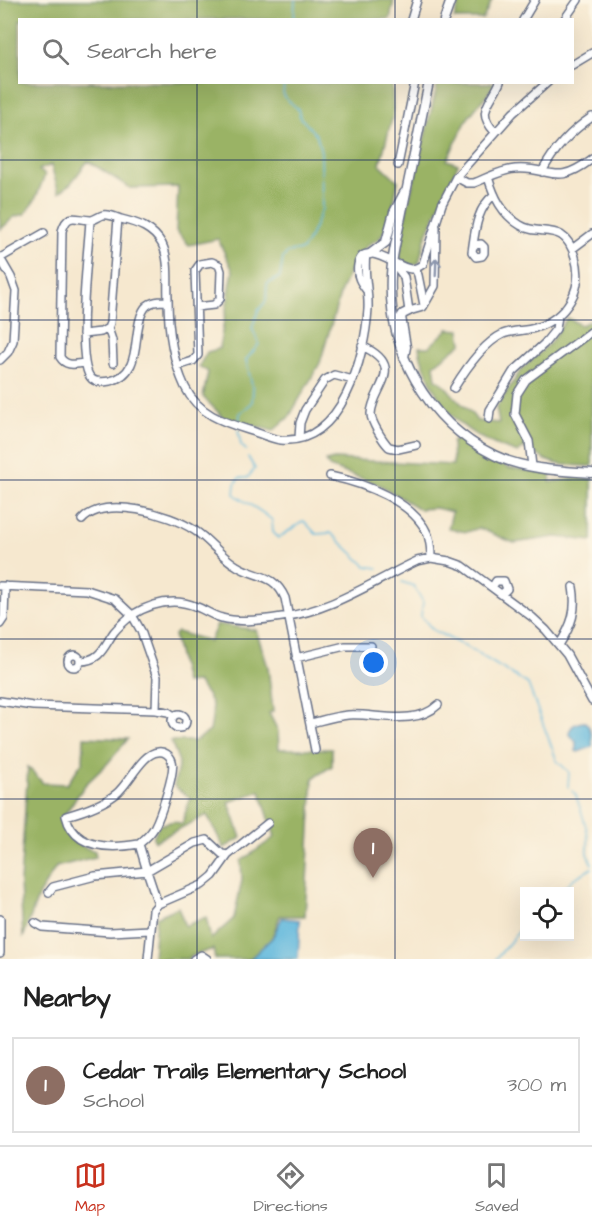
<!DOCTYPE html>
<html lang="en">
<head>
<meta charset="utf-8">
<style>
  body { margin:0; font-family:"Architects Daughter",sans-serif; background:#f2f2f2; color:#222 }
  .controls { position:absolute; right:18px; bottom:18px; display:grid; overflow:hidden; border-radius:0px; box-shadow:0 6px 24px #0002 }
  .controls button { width:54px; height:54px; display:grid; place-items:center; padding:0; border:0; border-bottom:2px solid #e0e0e0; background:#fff; color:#222; font:30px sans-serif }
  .you { position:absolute; left:374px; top:663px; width:21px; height:21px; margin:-15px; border:4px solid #fff; border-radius:50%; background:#1a73e8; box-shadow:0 0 0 9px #1a73e833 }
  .badge { display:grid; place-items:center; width:39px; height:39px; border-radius:50%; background:#c8321e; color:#fff; font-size:20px; font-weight:700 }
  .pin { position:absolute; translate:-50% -50px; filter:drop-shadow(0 2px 3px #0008) }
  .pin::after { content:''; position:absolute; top:32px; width:21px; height:18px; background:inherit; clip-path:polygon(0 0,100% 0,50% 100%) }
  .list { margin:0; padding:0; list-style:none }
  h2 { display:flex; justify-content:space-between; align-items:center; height:78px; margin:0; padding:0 24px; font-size:26px }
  h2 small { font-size:20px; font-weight:400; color:#767676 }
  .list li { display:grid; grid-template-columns:39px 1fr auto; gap:18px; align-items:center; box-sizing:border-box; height:96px; margin:0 12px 12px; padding:0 12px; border:2px solid #e0e0e0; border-radius:0px }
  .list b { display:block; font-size:22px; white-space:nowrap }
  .list p { margin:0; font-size:20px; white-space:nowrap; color:#767676 }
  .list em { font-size:20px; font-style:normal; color:#767676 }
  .icon { flex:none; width:33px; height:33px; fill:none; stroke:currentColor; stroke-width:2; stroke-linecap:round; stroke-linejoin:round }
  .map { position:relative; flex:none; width:592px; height:959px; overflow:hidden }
  .search { position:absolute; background:#fff; box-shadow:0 6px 24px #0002; left:18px; right:18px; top:18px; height:66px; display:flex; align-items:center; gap:15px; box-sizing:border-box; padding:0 21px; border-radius:0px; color:#767676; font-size:22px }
  .sheet { height:186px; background:#fff }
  nav { display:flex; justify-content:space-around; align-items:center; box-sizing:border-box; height:84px; border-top:2px solid #e0e0e0; background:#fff; font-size:16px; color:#767676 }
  nav a { display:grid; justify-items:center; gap:3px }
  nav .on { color:#c8321e }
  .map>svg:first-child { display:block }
  .forest { fill:#9ab365; stroke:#5a7162; stroke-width:1.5 }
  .water { fill:#60b8dd; stroke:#3e749e; stroke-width:1.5 }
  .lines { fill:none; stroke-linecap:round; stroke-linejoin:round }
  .stream { stroke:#60b8dd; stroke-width:1.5 }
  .minor-casing { stroke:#687086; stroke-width:10 }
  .major-casing { stroke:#687086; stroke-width:11 }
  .minor { stroke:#fff; stroke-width:7 }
  .major { stroke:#fff; stroke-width:8 }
  .oneway { stroke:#8d97ae }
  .grid { fill:none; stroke:#1b2f5e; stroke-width:1.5; stroke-opacity:0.55 }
</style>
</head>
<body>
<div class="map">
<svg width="592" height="959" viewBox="0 0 592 959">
  <rect width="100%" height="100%" fill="#fcf5e5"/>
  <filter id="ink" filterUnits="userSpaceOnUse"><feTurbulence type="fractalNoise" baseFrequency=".0167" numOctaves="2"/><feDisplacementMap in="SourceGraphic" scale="12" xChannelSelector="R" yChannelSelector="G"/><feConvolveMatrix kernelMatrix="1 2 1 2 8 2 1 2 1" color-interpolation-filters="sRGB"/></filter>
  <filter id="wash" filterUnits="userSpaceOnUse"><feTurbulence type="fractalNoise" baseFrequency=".008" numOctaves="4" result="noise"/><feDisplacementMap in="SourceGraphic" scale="24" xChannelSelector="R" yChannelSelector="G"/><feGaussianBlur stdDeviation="1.35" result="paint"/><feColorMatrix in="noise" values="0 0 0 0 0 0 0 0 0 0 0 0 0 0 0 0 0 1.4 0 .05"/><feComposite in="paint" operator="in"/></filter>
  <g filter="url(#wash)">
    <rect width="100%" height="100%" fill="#f6e8cf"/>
    <!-- forest -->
    <path class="forest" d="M0,0H394L390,19L20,20V82L392,83L393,115L380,164L398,181L390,223L379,239L369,244L356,257L341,291L320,363L289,417L273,431L223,417L203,397L208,372L199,366L207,352L219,349L233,271L218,239L189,245L176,231L178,187L130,188L88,161L71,183L59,193L51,165L39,170L45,175L35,200L25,214L14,217L0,230Z
      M460,0H492L483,19H454Z
      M438,83H496L468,118L447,160L458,164L425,239L419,263L412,266L401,260L400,257L406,212Z
      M567,318L581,325L592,320V466C576,465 558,467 544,459C537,455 533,451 524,447L518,453C474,439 447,421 429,378C425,367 420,359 419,347H429L448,329L460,330L462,343L434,365L436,379C445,384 447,388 454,396C462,406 469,408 477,421L499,423L496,408L521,370L550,343Z
      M459,438L508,468L551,474L550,482L576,478L592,479V541L556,537L514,543L479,528L467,532L448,529L452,512L436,508L419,509L380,485L329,467L326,461L334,459L453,465L452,442Z
      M217,624L256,630L268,667L273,711L269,713L278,731L279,749H332V766L313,778L305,916H280L272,938L250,959H215L213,949L189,957V959H153L156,917L178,907L185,926L206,917L211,939L234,918L242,880L241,861L275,837L260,791L229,802L241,838L224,848L207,815L155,841L153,838L159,825L174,821L182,824L190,798L174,786L179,762L171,741H195L210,731C215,706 214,702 197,682L185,683L174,635L177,632L210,641Z
      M84,737L128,739L108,763L85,785L63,817C68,836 76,846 95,851L96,857L56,867L39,894L23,938L20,882L28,767L43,783L67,784L83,761Z"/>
    <!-- water -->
    <path class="water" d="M585,722C592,728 592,739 592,747L578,752L576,751V742L569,733C571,725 578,722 585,722Z
      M282,918L300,920L298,959H250L272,938Z"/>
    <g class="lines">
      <!-- stream -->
      <path class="stream" d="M294,20L295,0
        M239,425L240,413L252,403L253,389L246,360L259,344L252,328L258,311L266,301L267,284L280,277L283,258L288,252L302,250L310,237L322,209L321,152L317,136L300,117L298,109L283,96L284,82
        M238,430L241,445L246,450
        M248,457L255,469L247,478H239L235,484L234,494C247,504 260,509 272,520L273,532L278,538L304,521L316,534L331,533L366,566L378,568
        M402,582L414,586L423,602L421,616L433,630L470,649L528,684L557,761L569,772L568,787
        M572,791L576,795C581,814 592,834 587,854L592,864
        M559,892L573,879L592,868
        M496,959L524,925"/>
    </g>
  </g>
  <g filter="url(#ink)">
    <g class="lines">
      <!-- minor casing -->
      <g class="minor-casing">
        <path id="minor" d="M411,20L417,0
          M523,20L535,0
          M564,20L578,0
          M572,65L592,53
          M495,132C475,111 491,103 500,82
          M398,165L415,82
          M542,172C553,151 571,131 592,117
          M456,177L467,183H474C487,178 501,170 515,169C551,166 554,188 592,159
          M90,220C89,245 74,365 92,379C97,383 104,382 110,381C144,373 131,334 143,311C148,301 158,301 168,301
          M475,245L481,244L484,247V253L482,256L476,257L472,252C475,232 476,209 494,195
          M572,249L592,234
          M0,258L11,277L16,291L13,341L8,352L0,360
          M0,258L44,233
          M395,265L404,277L409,311L423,307L435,286L436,227
          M415,269L418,275L424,305
          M367,291C361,283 356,276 358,265C363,238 397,268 411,269C416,269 419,267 423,264L442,204L456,177L513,113L548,82
          M83,334L101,332L108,328
          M362,346C408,367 372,388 371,414C371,422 383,441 389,447L398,449L416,445
          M85,363C75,364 66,367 60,357L62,231C68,211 76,220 91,220C95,220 99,216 103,215C109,214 115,217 121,219C138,223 153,228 162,244C170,260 167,281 168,298C168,329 172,359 185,387C199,416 227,423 255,432C263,435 272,439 281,440C343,445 365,356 368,309C369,290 363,273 366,255
          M113,363L112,340L108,328L110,323L118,218
          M177,366L193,361L198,355L195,271L200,264L212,262L219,265L221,271L220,299L214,305L196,307
          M454,388C465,370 484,343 503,334C513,330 525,331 535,328C566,318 585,289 575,257C564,219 540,238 520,225C502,214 494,197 488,177
          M489,419L490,410L513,372L544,344L556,329L558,316
          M299,438L300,423L305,410L325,380L334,375L353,380
          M532,466L529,441L515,414L517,394L526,380L592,331
          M330,476C363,483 414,501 428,535C430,542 431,551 431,558
          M82,520C105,495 170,514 194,530C210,540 221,557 237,566C256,578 274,573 285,598L315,750
          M0,586L87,590L115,599L132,615C152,603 174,597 197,607C205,610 213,616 222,618C240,623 263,620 282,617C331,611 372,582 417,561L431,558L449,561L463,566L532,617L546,630L567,655L592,701
          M493,586L496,581H504L507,589L502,594
          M0,624L4,618L5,586
          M559,645C572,625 577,610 573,587
          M68 661a6 6 0 1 1 12 0a6 6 0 1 1-12 0Z
          M296,658L345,646H371
          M80,661C101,661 104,646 114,632C119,626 126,620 132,615L141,631L157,677L156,710
          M0,701L33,706L156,710L168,712L174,716
          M172 721a7 7 0 1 1 14 0a7 7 0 1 1-14 0Z
          M311,723C323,720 335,716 348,715C376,713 415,727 438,705
          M49,892L53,887L95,876L147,871L139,844C145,839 150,835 154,828C160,817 176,771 172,761C170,755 164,751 158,752C142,753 129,784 116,794C102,805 84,811 66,816C74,849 110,849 139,844
          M158,904L147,871L195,843L207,840L222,854L228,855
          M0,919V953
          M35,923L42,927L110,932L150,930
          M148,959L153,910L158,904L202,885L213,876L228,855L268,823
          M194,959L201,955L207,959"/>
      </g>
      <!-- major casing -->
      <g class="major-casing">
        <path id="major" d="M444,20L451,0
          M429,82C420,126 411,169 402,212C398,233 392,254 391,275C387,350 426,421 494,455C522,469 560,471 592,473
          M370,254L386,242L394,212L404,193
          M404,357L406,347L401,317L403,314L409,311"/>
      </g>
      <!-- minor -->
      <use href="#minor" class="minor"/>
      <!-- major -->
      <use href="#major" class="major"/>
    </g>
    <!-- one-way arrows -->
    <defs><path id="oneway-shaft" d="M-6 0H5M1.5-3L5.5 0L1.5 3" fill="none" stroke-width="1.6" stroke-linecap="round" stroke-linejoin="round" transform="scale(1.5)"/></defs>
    <use class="oneway" href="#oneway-shaft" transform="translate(436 267) rotate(-88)"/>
  </g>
  <!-- grid -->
  <path class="grid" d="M197,0V20M395,0V20M197,82V959M395,82V959M0,160H592M0,320H592M0,480H592M0,639H592M0,799H592"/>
</svg>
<div class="controls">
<button><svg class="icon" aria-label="locate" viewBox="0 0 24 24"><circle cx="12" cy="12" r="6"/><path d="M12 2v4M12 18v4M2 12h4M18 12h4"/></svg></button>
</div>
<div class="you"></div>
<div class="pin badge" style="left:373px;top:878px;background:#8d6e63">1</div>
<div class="search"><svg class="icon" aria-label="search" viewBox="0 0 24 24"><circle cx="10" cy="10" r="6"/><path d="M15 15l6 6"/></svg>Search here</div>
</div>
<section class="sheet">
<h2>Nearby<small></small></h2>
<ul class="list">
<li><span class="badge" style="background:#8d6e63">1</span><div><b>Cedar Trails Elementary School</b><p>School</p></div><em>300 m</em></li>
</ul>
</section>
<nav>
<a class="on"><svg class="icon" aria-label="map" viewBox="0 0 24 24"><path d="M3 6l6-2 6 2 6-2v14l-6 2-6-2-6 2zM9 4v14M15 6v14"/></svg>Map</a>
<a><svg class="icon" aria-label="directions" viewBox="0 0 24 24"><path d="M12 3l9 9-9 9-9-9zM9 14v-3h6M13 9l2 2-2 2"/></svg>Directions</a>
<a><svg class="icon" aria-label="saved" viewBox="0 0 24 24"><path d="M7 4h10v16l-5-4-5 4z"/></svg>Saved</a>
</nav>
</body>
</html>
